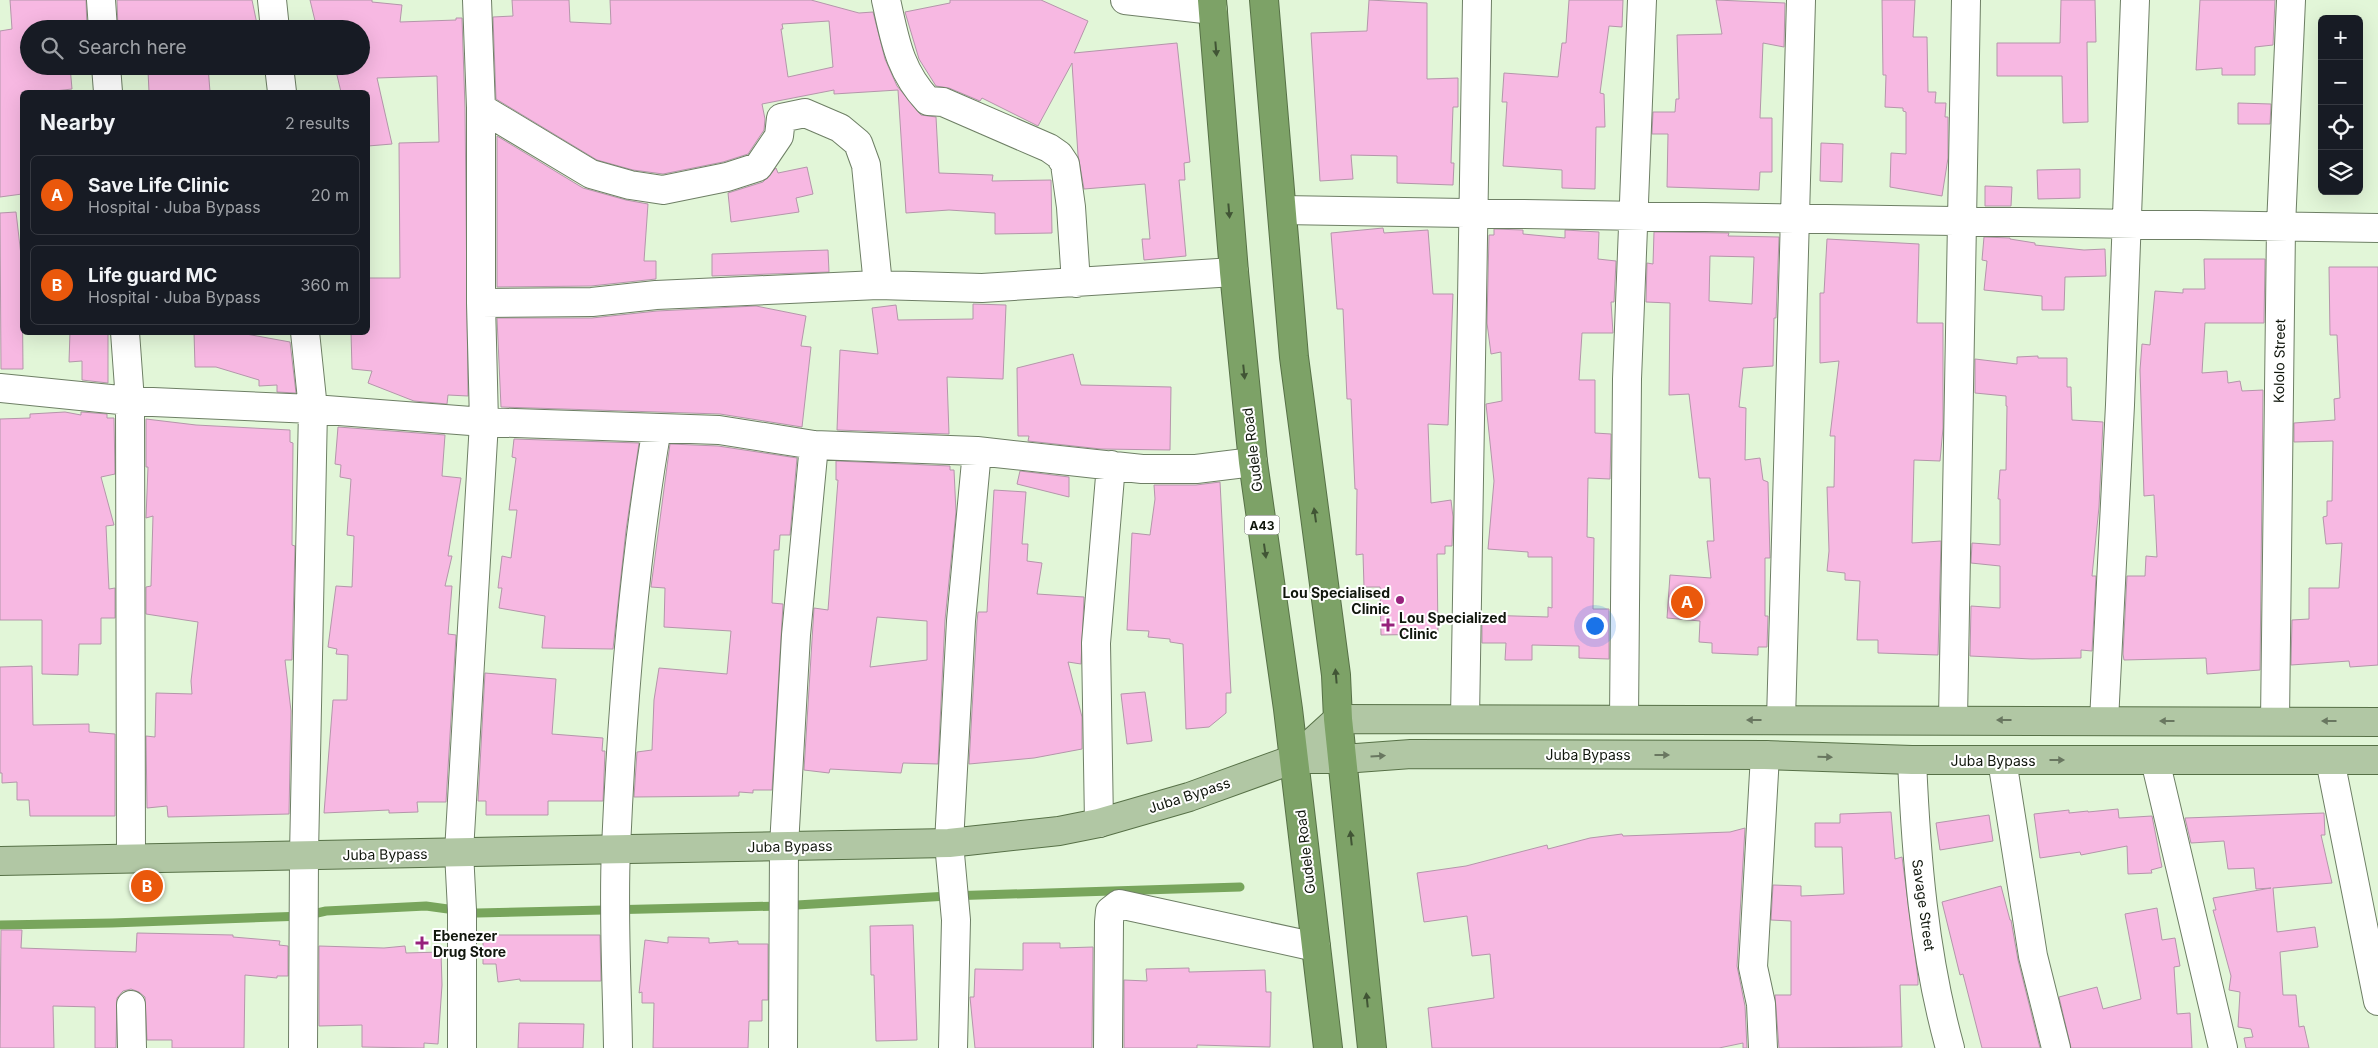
<!DOCTYPE html>
<html lang="en">
<head>
<meta charset="utf-8">
<style>
  body { margin:0; font-family:Inter,sans-serif; background:#20242c; color:#f1f3f6 }
  .controls { position:absolute; right:15px; top:15px; display:grid; overflow:hidden; border-radius:8px; box-shadow:0 5px 20px #0002 }
  .controls button { width:45px; height:45px; display:grid; place-items:center; padding:0; border:0; border-bottom:1px solid #363941; background:#171b24; color:#f1f3f6; font:25px sans-serif }
  .you { position:absolute; left:1594px; top:625px; width:18px; height:18px; margin:-12px; border:4px solid #fff; border-radius:50%; background:#1a73e8; box-shadow:0 0 0 8px #1a73e833 }
  .badge { display:grid; place-items:center; width:32px; height:32px; border-radius:50%; background:#ea580c; color:#fff; font-size:16px; font-weight:700 }
  .pin { position:absolute; translate:-50% -50%; border:2px solid #fff; box-shadow:0 1px 5px #0006 }
  .list { margin:0; padding:0; list-style:none }
  h2 { display:flex; justify-content:space-between; align-items:center; height:65px; margin:0; padding:0 20px; font-size:21px }
  h2 small { font-size:16px; font-weight:400; color:#9ea1a6 }
  .list li { display:grid; grid-template-columns:32px 1fr auto; gap:15px; align-items:center; box-sizing:border-box; height:80px; margin:0 10px 10px; padding:0 10px; border:1px solid #363941; border-radius:8px }
  .list b { display:block; font-size:19px; white-space:nowrap }
  .list p { margin:0; font-size:16px; white-space:nowrap; color:#9ea1a6 }
  .list em { font-size:16px; font-style:normal; color:#9ea1a6 }
  .icon { flex:none; width:28px; height:28px; fill:none; stroke:currentColor; stroke-width:2; stroke-linecap:round; stroke-linejoin:round }
  .map { position:relative; flex:none; width:2378px; height:1048px; overflow:hidden }
  .search { position:absolute; background:#171b24; box-shadow:0 5px 20px #0002; left:20px; top:20px; width:350px; height:55px; display:flex; align-items:center; gap:12px; box-sizing:border-box; padding:0 18px; border-radius:28px; color:#9ea1a6; font-size:19px }
  .panel { position:absolute; background:#171b24; box-shadow:0 5px 20px #0002; left:20px; top:90px; width:350px; height:245px; border-radius:8px }
  .map>svg:first-child { display:block }
  .lines { fill:none; stroke-linecap:round; stroke-linejoin:round }
  .stream { stroke:#78a55c; stroke-width:9 }
  .building { fill:#f7b8e2; stroke:#b496aa; fill-rule:evenodd }
  .minor-casing { stroke:#6e7f65; stroke-width:30 }
  .major-casing { stroke:#577147; stroke-width:30 }
  .highway-casing { stroke:#577147; stroke-width:30 }
  .minor { stroke:#fff; stroke-width:28 }
  .major { stroke:#b1c7a4; stroke-width:28 }
  .highway { stroke:#7da267; stroke-width:28 }
  .oneway { fill:#415535 }
  .oneway2 { fill:#697760 }
  .poi-dot { fill:#97217c; stroke:#fff; stroke-width:2 }
  .labels { text-anchor:middle; dominant-baseline:central; stroke-width:4; stroke-linejoin:round; paint-order:stroke }
  .shield { fill:#fff; stroke:#585c55; stroke-width:1 }
  .shield-label { font-size:12px; font-weight:bold; fill:#10160c }
  .street-label { font-size:14px; fill:#10160c; stroke:#fff }
  .poi-label { font-size:14px; font-weight:bold; fill:#10160c; stroke:#fff; text-anchor:start }
</style>
</head>
<body>
<div class="map">
<svg width="2378" height="1048" viewBox="0 0 2378 1048">
  <rect width="100%" height="100%" fill="#e2f6d8"/>
  <g class="lines">
    <!-- stream -->
    <path class="stream" d="M0,925L112,923L304,916L326,911L426,906L477,913L780,906L948,896L1240,887"/>
  </g>
  <!-- building -->
  <path class="building" d="M10,0H86L87,29H29V66H70L72,89L46,92H22V194L0,197V31L12,29Z
    M117,0H252L258,29H118Z
    M310,0H372V2L402,5L400,22L456,20V18H462L465,108L468,396L448,395L447,404L414,401L368,383L372,371L352,369L351,332H368V278H400L399,143L439,142L437,76L377,78L392,144L368,146V92H341L336,71L328,73L326,66H361V29H317Z
    M512,0H569L570,22L611,24L610,0H811L859,13L873,12L885,59L897,86L921,115L936,117L939,173L993,175L992,181L1051,180L1052,233L995,234V213L949,210L906,213L898,90L834,94V90L762,104L765,119L764,130L748,154L723,162L663,174L633,170L597,160L496,99L493,17L513,16ZM829,21L833,67L788,77L781,29H783L782,24Z
    M950,0H1041L1088,21L1074,53L1177,43L1190,162L1184,163L1185,180H1179L1186,256L1144,260L1142,239H1150L1145,184L1084,189L1078,155L1072,63L1038,126L982,98L980,101L949,88L936,86L919,59L905,12L950,3Z
    M1369,0L1427,3V79L1458,78V107H1453L1451,163H1454L1453,185L1397,183V156L1351,155L1353,179L1320,181L1311,33L1367,31Z
    M1569,0H1623L1622,27L1609,26L1600,93L1604,94L1605,127H1596L1595,189L1562,188V170L1503,166L1507,102H1502L1504,73L1558,77L1562,43H1566Z
    M1716,0L1785,3L1784,47L1763,43L1760,118H1772V172H1760L1759,190L1667,187L1668,134H1652L1653,112H1675L1676,99H1679L1677,35L1722,34Z
    M1882,0H1915L1913,37H1927L1928,92H1936L1935,103H1946L1945,117H1948V158L1942,196L1890,187L1891,153L1906,154V112L1903,111V108L1885,107L1886,75H1883Z
    M2061,0H2095L2096,42H2087L2088,122L2063,123L2062,76H1997V43H2060Z
    M2200,0H2275L2273,45L2255,47V75H2222V68L2196,70Z
    M128,66H208L210,92H149L148,71L129,74Z
    M2238,103L2271,104L2270,124H2238Z
    M497,136L583,188L626,200L648,204L644,261H656V279L591,286L497,287Z
    M1821,143L1843,144L1842,182L1820,181Z
    M807,167L813,194L796,198L799,212L731,222L728,193L763,182L776,168L778,173Z
    M2080,169V198L2038,199L2037,170Z
    M1985,186L2012,187L2011,206H1985Z
    M16,212L22,264L23,369H1L0,213Z
    M1383,228L1384,233L1428,230L1433,294H1453L1448,425L1428,424L1431,503L1451,500L1453,517L1452,546H1445V554H1437L1438,634L1381,635L1380,587H1364L1363,554L1356,555L1357,489H1355L1351,399H1347L1343,309H1337L1331,233Z
    M1494,229L1523,230V234L1565,238V230L1599,232L1598,259L1616,261L1614,302H1611L1613,333H1582L1579,380H1595V433L1611,434L1610,479L1588,478L1587,537L1594,538L1593,609H1609V659L1579,658V646L1532,645V660H1505L1506,643H1482V615L1548,617V607L1552,608V557H1528V552L1488,549L1494,481L1486,404L1502,401L1501,352L1491,354L1487,323L1489,235H1494Z
    M1654,232L1729,233L1728,236L1779,237L1776,318H1774L1773,366L1743,368L1739,407L1746,408L1745,460L1760,458L1763,480L1768,482L1770,558H1765V616H1768L1767,647H1758V655L1712,653V643L1699,642L1700,621L1667,618L1670,575L1711,578L1707,541H1714L1710,478H1699L1689,394L1669,395L1670,303L1646,302L1647,263L1653,264ZM1710,256L1754,257L1752,304L1709,301Z
    M1984,237L2010,238V239L2035,243V245L2084,250L2105,249L2106,276L2065,277L2064,310H2042V296L1984,290L1987,261L1982,260Z
    M1827,239L1919,244L1917,323H1943V428L1940,461L1914,460L1912,543L1941,541L1938,655L1878,653V640H1857L1860,581L1845,580V573L1827,571L1829,551L1827,487H1834L1835,436H1830L1839,361L1820,363V293H1824Z
    M828,250L829,272L712,276V254Z
    M2204,259H2265L2264,323H2205L2202,373L2227,371L2228,383L2240,381L2242,391L2263,390L2260,670L2207,674L2206,658L2124,660L2123,654L2127,576H2145L2146,556L2157,557L2154,495L2144,496L2140,370L2142,344L2150,345L2155,291L2183,293V289H2205Z
    M2329,267H2378V665L2350,667L2349,661L2291,665L2292,620L2309,619V588H2339L2342,543L2326,544L2323,517L2327,516V501H2332L2333,441L2294,442V423L2335,420L2334,399L2340,398L2337,335H2330Z
    M973,304L1006,305L1003,379L947,377L949,434L837,430L840,350L878,354L872,308L896,305L898,320L973,319Z
    M756,306L806,316L801,346L811,347L802,427L720,414L501,407L497,318H592L657,311Z
    M70,332H108V383L82,380V361L69,362Z
    M194,332H235L290,342L296,393L277,392V385L259,386V380L216,367H195Z
    M1073,354L1081,385L1171,387L1170,450L1101,449L1028,441L1029,436H1018L1017,368Z
    M2038,356V358H2067V387H2071L2072,420L2103,422L2099,507L2092,576H2096L2092,651L2081,650V658L2032,659L1970,656L1971,606L2000,608V566L1971,563L1972,543L2000,545V499H1998L2000,470H2006L2007,406H2006V396L1975,393V359L2017,364V357Z
    M65,412L81,415V412L107,414V418H114L115,474L101,477L114,525L106,526L109,589L115,588V618H101V644H79L78,675L42,674V620H0V419L30,418V414Z
    M146,419L196,425L290,430V442L293,443L292,545L295,546L292,660H285L291,711L289,814L168,817L167,806L147,808L146,736L155,737L156,693L192,694L191,681L198,622L146,614V587L151,586L153,516L146,518L148,467H146Z
    M338,427L445,435L442,476L461,478L448,556H452L445,586H452L448,634L456,635L446,802H417L418,812L389,813V810L324,813L333,700H347L348,655L336,654L337,649L328,647L336,586L352,587L354,536L347,535L351,479L340,477L341,465L335,464Z
    M514,439L639,443L626,530L613,649L542,648L545,616L499,608L502,588H498L502,556L511,558L517,510H509L516,458L512,457Z
    M670,444L718,446L797,458L790,535H780L779,550H774L772,603L783,604L772,790H753V793L739,792V796L634,797L637,752L652,750L654,700L659,668L727,674L731,631L664,627L665,588L651,587Z
    M836,461L950,466V470H954L956,512L945,620L938,764L903,763L901,773L830,769L829,773L804,770L814,608L828,610L838,480H836ZM877,617L927,621V660L870,667Z
    M1020,471L1069,477V497L1017,484Z
    M1220,482L1231,693H1226V713L1209,727L1186,729L1183,644L1170,642V639L1148,637L1149,631L1127,630L1132,533L1150,535L1155,499L1154,485H1196Z
    M994,490L1026,492L1022,544H1028L1027,561L1042,563L1037,594L1084,597L1081,664L1068,662L1082,717V749L1034,758L969,764L977,622L978,612H987Z
    M32,666L33,725L89,724V732L115,734V816H30L29,800H17V782L2,783V773H0V667Z
    M485,673L556,679L552,734L603,738L602,751H605L603,801H548V815H486V801H478Z
    M1145,692L1152,741L1127,744L1121,694Z
    M2118,809L2119,818L2152,816L2162,867L2151,870L2152,873L2128,874L2127,846L2081,855L2080,852L2040,858L2034,814L2069,810V813L2088,811V812Z
    M1891,812L1895,859L1902,857L1918,978V985H1900L1902,1047L1779,1048L1775,995H1791V921L1771,920L1773,885L1801,886V896L1844,894L1842,847H1815V823H1840V814Z
    M2324,813L2325,835H2321L2332,883L2273,888L2277,932L2315,927L2318,947L2280,952L2283,995H2296L2299,1027L2304,1026L2309,1048H2246L2244,1038L2253,1037L2251,1029L2238,1027L2240,992L2229,990L2231,976L2213,910H2216L2213,898L2271,888L2256,889L2254,868L2228,869L2224,841L2191,843L2185,818Z
    M1989,815L1993,841L1940,850L1936,823Z
    M1745,828L1737,966L1745,1006L1747,1048H1743V1043L1719,1048H1432L1428,1008L1494,998L1490,954L1472,956L1467,916L1424,922L1417,873L1466,866L1547,845L1548,849L1590,838L1622,834L1623,836L1730,832Z
    M2001,886L2010,920H2011L2018,960L2040,1048H1982L1963,974L1960,975L1942,902Z
    M2157,908L2162,940L2175,938L2180,966L2174,967L2177,1014L2190,1013L2192,1048H2071L2059,997L2097,987L2103,1009L2141,999L2125,914Z
    M913,925L917,1040L876,1041L874,975H871L870,926Z
    M1,930H22L21,948L136,952L137,933L233,935V937L280,941L279,945L288,946V976H277V978L245,975L244,1048H172V1040H147L145,997L139,992L131,989L123,991L117,998L116,1048H95V1007L53,1006L54,1048H0Z
    M483,935H600L601,981H520V979L498,982L496,964H483Z
    M668,937L709,938V943L738,941V944H768V1000H762V1021H749L748,1048H653L654,1003H642V992L639,993L645,940L668,943Z
    M1023,943H1060V948L1093,947L1092,1048H975L970,997H974L975,969L1023,970Z
    M319,946L384,948L405,946L406,953L441,952L442,985L438,1044L424,1043V1048L362,1047V1025L319,1026Z
    M1189,968V972L1265,970L1266,992H1271L1270,1047L1197,1045V1048H1124V980L1147,981L1146,969Z
    M519,1023L584,1024L583,1048H518Z"/>
  <g class="lines">
    <!-- minor casing -->
    <g class="minor-casing">
      <path id="minor" d="M101,0L103,29
        M272,0L275,29
        M886,0C895,40 899,70 928,101L943,102L1049,148L1059,155L1065,164L1071,207L1076,283
        M1125,0L1213,10
        M106,66L108,92
        M279,66L282,92
        M481,108L591,174L630,185L663,190L727,177L758,167L779,136L781,118L805,113L840,128L858,143L866,165L878,285
        M1282,210L2378,228
        M481,303L592,302L656,295L878,285L982,288L1234,272
        M125,332L130,401L131,858
        M0,388L130,401L313,409L484,422L719,430L814,445L977,451L1142,469H1196L1253,462
        M1465,719L1477,0
        M1624,719L1627,379L1642,0
        M1781,720L1801,0
        M1953,720L1966,0
        M2104,721L2120,405L2135,0
        M2275,721L2281,226L2291,0
        M1912,760C1916,856 1924,955 1950,1048
        M2002,760L2033,956L2056,1048
        M2155,760L2223,1048
        M2330,760L2378,1001
        M1099,823L1096,643L1111,465
        M131,1005L132,1048
        M303,1048L304,855L313,409L305,332
        M462,1048V910L459,852L484,422L481,303V108L477,0
        M618,1048C617,982 613,914 616,848C622,708 633,566 657,428
        M783,1048L784,846L796,635L814,445
        M953,1048L956,920L949,843L961,621L977,451
        M1108,1048L1109,922L1110,911L1119,904L1316,947
        M1763,1048L1761,1004L1753,967L1765,755"/>
    </g>
    <!-- major casing -->
    <g class="major-casing">
      <path id="major" d="M1294,759L1338,719L2378,722
        M0,861L949,843L1059,831L1099,823L1189,797L1294,759H1343L1411,754L1765,755L1912,760H2378"/>
    </g>
    <!-- highway casing -->
    <g class="highway-casing">
      <path id="highway" d="M1212,0L1234,272L1253,462L1288,709L1328,1048
        M1264,0L1294,357L1336,675L1338,719L1372,1048"/>
    </g>
    <!-- minor -->
    <use href="#minor" class="minor"/>
    <!-- major -->
    <use href="#major" class="major"/>
    <!-- highway -->
    <use href="#highway" class="highway"/>
  </g>
  <!-- one-way arrows -->
  <defs><path id="oneway-solid" d="M-6-.8H1V-3.2L6.5 0L1 3.2V.8H-6Z" transform="scale(1.25)"/></defs>
  <g class="oneway">
    <use href="#oneway-solid" transform="translate(1216 49) rotate(85)"/>
    <use href="#oneway-solid" transform="translate(1229 211) rotate(85)"/>
    <use href="#oneway-solid" transform="translate(1244 372) rotate(84)"/>
    <use href="#oneway-solid" transform="translate(1315 515) rotate(-98)"/>
    <use href="#oneway-solid" transform="translate(1265 551) rotate(82)"/>
    <use href="#oneway-solid" transform="translate(1336 676) rotate(-95)"/>
    <use href="#oneway-solid" transform="translate(1351 838) rotate(-96)"/>
    <use href="#oneway-solid" transform="translate(1367 1000) rotate(-96)"/>
  </g>
  <g class="oneway2">
    <use href="#oneway-solid" transform="translate(1754 720) rotate(-180)"/>
    <use href="#oneway-solid" transform="translate(2004 720) rotate(-180)"/>
    <use href="#oneway-solid" transform="translate(2167 721) rotate(-180)"/>
    <use href="#oneway-solid" transform="translate(2329 721) rotate(-180)"/>
    <use href="#oneway-solid" transform="translate(1662 755)"/>
    <use href="#oneway-solid" transform="translate(1378 756) rotate(-4)"/>
    <use href="#oneway-solid" transform="translate(1825 757) rotate(2)"/>
    <use href="#oneway-solid" transform="translate(2057 760)"/>
  </g>
  <!-- markers -->
  <g class="poi-dot">
    <circle cx="1400" cy="600" r="5"/>
    <path d="M1385.5 617.5h5v5h5v5h-5v5h-5v-5h-5v-5h5z"/>
    <path d="M419.5 935.5h5v5h5v5h-5v5h-5v-5h-5v-5h5z"/>
  </g>
  <g class="labels">
    <!-- shield labels -->
    <rect class="shield" x="1244.5" y="515.5" width="35" height="19" rx="4"/>
    <g class="shield-label">
      <text x="1262" y="525">A43</text>
    </g>
    <!-- street labels -->
    <g class="street-label">
      <text transform="translate(2279 361) rotate(-89)">Kololo Street</text>
      <text transform="translate(1252 450) rotate(-97)">Gudele Road</text>
      <text x="1588" y="754">Juba Bypass</text>
      <text x="1993" y="760">Juba Bypass</text>
      <text transform="translate(1189 795) rotate(-18)">Juba Bypass</text>
      <text transform="translate(790 846) rotate(-1)">Juba Bypass</text>
      <text transform="translate(1305 852) rotate(-97)">Gudele Road</text>
      <text transform="translate(385 854) rotate(-1)">Juba Bypass</text>
      <text transform="translate(1924 905) rotate(82)">Savage Street</text>
    </g>
    <!-- poi labels -->
    <g class="poi-label">
      <text x="1390" y="592" text-anchor="end">Lou Specialised<tspan x="1390" dy="16">Clinic</tspan></text>
      <text x="1399" y="617">Lou Specialized<tspan x="1399" dy="16">Clinic</tspan></text>
      <text x="433" y="935">Ebenezer<tspan x="433" dy="16">Drug Store</tspan></text>
    </g>
  </g>
</svg>
<div class="controls">
<button>+</button>
<button>−</button>
<button><svg class="icon" aria-label="locate" viewBox="0 0 24 24"><circle cx="12" cy="12" r="6"/><path d="M12 2v4M12 18v4M2 12h4M18 12h4"/></svg></button>
<button><svg class="icon" aria-label="layers" viewBox="0 0 24 24"><path d="M12 4l9 5-9 5-9-5zM3 14l9 5 9-5"/></svg></button>
</div>
<div class="you"></div>
<div class="pin badge" style="left:1687px;top:602px">A</div>
<div class="pin badge" style="left:147px;top:886px">B</div>
<div class="search"><svg class="icon" aria-label="search" viewBox="0 0 24 24"><circle cx="10" cy="10" r="6"/><path d="M15 15l6 6"/></svg>Search here</div>
<section class="panel">
<h2>Nearby<small>2 results</small></h2>
<ul class="list">
<li><span class="badge">A</span><div><b>Save Life Clinic</b><p>Hospital · Juba Bypass</p></div><em>20 m</em></li>
<li><span class="badge">B</span><div><b>Life guard MC</b><p>Hospital · Juba Bypass</p></div><em>360 m</em></li>
</ul>
</section>
</div>
</body>
</html>
